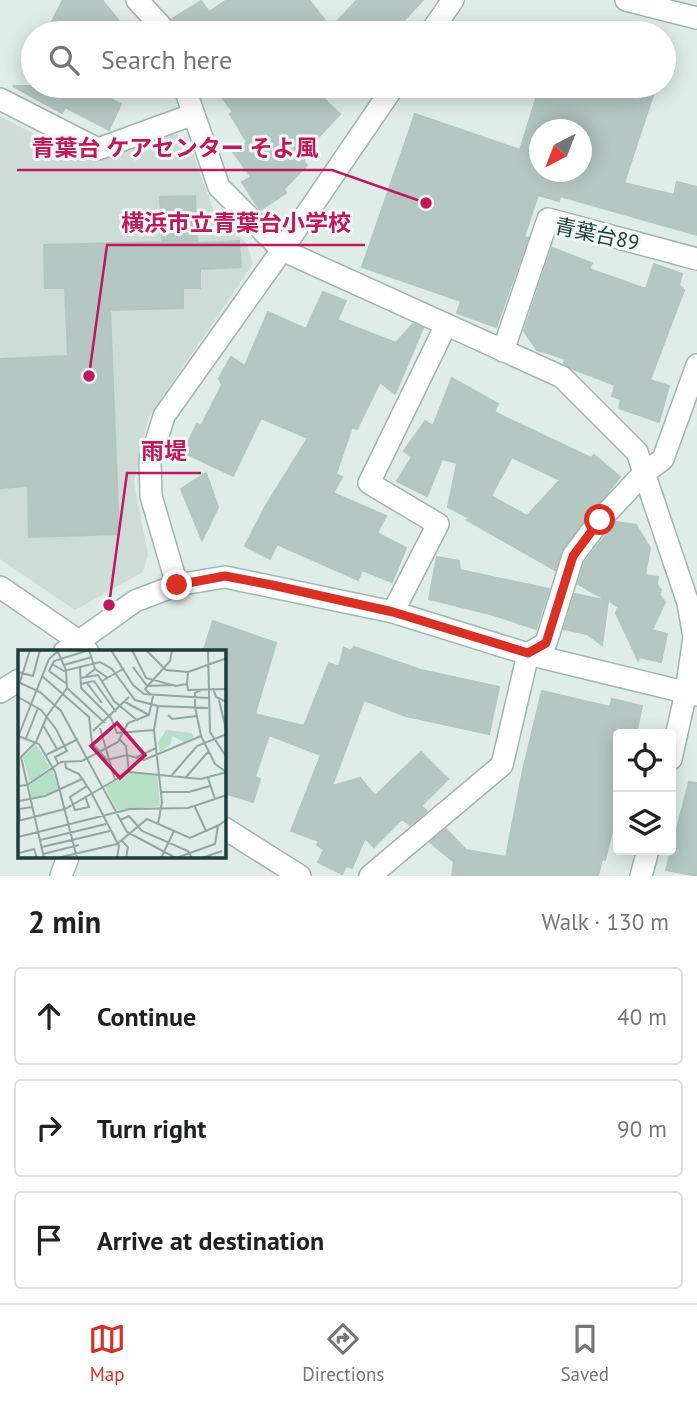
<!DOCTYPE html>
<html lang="en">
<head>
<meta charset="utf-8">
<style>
  body { margin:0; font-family:"PT Sans","Noto Sans JP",sans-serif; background:#f6f6f6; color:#202124 }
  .controls { position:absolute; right:21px; bottom:21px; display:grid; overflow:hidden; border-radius:7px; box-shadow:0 4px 18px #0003 }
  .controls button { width:63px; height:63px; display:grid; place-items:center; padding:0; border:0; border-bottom:2px solid #e0e0e0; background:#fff; color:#202124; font:35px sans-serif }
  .compass { position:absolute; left:529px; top:119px; width:63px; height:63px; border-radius:50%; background:#fff; box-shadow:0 4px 18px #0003; rotate:222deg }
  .stop { position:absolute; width:21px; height:21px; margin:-16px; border:5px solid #d93025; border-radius:50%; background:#fff }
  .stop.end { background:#d93025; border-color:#fff; box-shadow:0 2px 7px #0008 }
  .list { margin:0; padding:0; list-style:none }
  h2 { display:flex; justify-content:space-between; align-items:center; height:91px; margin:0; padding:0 28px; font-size:30px }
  h2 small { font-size:23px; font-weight:400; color:#757577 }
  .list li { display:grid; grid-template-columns:46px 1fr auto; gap:21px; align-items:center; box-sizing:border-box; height:98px; margin:0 14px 14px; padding:0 14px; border:2px solid #e0e0e0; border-radius:7px }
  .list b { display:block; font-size:26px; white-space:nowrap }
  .list em { font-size:23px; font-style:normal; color:#757577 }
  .icon { flex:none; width:38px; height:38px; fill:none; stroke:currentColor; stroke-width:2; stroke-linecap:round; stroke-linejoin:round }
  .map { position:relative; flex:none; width:697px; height:876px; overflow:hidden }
  .search { position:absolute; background:#fff; box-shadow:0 4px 18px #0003; left:21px; right:21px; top:21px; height:77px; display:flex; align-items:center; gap:18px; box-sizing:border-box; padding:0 24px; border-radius:38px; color:#757577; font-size:26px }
  .sheet { height:427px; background:#fff }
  nav { display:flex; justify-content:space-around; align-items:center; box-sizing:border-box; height:98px; border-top:2px solid #e0e0e0; background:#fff; font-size:19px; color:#757577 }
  nav a { display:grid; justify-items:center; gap:4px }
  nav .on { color:#d93025 }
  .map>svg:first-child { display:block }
  .built { fill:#cddcd7 }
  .building { fill:#b4c7c2; stroke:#b1c7c0; stroke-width:2; fill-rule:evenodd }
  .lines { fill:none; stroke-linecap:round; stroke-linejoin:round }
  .street-casing { stroke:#a1b4b0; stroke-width:24 }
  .secondary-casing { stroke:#9cb9b3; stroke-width:24 }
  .street { stroke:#fff; stroke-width:21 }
  .secondary { stroke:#fff; stroke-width:21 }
  .route { stroke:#d93025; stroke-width:9 }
  .labels { text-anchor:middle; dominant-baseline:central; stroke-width:6; stroke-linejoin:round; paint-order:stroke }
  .street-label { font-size:21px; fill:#1e3e3a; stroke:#f0f9f5 }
  .inset-road { fill:none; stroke:#92a6a2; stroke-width:2 }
  .view { fill:#c2185b; fill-opacity:0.15; stroke:#c2185b; stroke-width:3.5 }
  .inset-edge { fill:none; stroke:#1e3e3a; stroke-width:3.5 }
  .leader { fill:none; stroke:#c2185b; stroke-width:2.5 }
  .callout-dot { fill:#c2185b; stroke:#f0f9f5; stroke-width:2.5 }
  .callout-label { font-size:23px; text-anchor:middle; font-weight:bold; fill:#c2185b; stroke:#f0f9f5; stroke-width:6; stroke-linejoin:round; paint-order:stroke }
</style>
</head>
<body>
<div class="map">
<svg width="697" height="876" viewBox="0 0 697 876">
  <rect width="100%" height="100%" fill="#dfece8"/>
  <!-- built -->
  <path class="built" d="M0,116L72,154L106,158L166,132L187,137L213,209L247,244L253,264L148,418L134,482L148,555L143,572L75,610L0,559Z"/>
  <!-- building -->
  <path class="building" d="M63,0H102L129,33H46Z
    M227,0H309L331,28L357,0H423L392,33H177L179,31L172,19L201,1L209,12Z
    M13,86H77L76,88L91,96L93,90L121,104L109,130L65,107L62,113Z
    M213,86H310L340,114L310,146L314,149L303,161L307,165L284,189L286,193L260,210L242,182L251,177L233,152L247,142L230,114L233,112Z
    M540,86H656L624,183L674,195L677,182L697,187V235L560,196L559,201L538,195L524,237L528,238L496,327L457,313L461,301L362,267L415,114L520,150ZM540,130H582V172H540Z
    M195,196L197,241L199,243L239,241L241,267L200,269V288H183V308L110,310L119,534L29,537L28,486L0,488V359L68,356L65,288H45L44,245L162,242L160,197Z
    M552,248L592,263L589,269L646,289L654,264L682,274L679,285L684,290L650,380L669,386L659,422L619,408L621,399L612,396L615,385L571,368L564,363L566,359L537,350L524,331Z
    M323,292L346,301L337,320L396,343L413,324L423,328L395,394L380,382L357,429L352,427L336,474L342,477L333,493L386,516L377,533L406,548L392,582L362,570L358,580L277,544L270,559L245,546L265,507L308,438L261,418L233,476L183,452L197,424L201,426L222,385L219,378L231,357L245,366L268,312L306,329Z
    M452,378L498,404L494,412L591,458L594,455L620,477L563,548L555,570L467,520L469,518L448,507L457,463L442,459L427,496L397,481L412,457L404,451L425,421L433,426ZM512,457L560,480L527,516L491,496Z
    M206,473L218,507L202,540L181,489Z
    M616,522L636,525L650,548L645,575L658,577L657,585L661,590L659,595L665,602L652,630L667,634L661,662L639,657L638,660L616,613L618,607L611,602L608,597V601L578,584L585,562Z
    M437,557L459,561L460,570L549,589L536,629L494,615L429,599Z
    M575,594L608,601L602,645L587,634L564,629Z
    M213,621L276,643L255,714L304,726L329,663L339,667L344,648L351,651L354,647L421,670L499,687L489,734L406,716L364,700L332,786L360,778L375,796L421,752L448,779L421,806L427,811L410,825L402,819L374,847L365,838L352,868L346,866L342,874L318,862L324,850L317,845L319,841L291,831L321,755L269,735L255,777L260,779L253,802L224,793V652H203Z
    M542,691L610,707L612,699L642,706L636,734H618V807L605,860L602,859L598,876H452L454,862L430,842L446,829L466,850L506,857L523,770Z
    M689,782L697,783V876L666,870Z"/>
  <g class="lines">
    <!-- street casing -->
    <g class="street-casing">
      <path id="street" d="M137,0L161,26L164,33
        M430,33L453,0
        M184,86L219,187L282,250L562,377L637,452L688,603L694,637L686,692L671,759
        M0,99L98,149L194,114
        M503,351L548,219L697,259
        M177,585L151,496L150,461L164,416L282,250L394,86
        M0,587L80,642L88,652
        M393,612L438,524L369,483L446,325
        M224,828L300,876
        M61,876L68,857
        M370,876L502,765L528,654L546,643L573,556L600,520L644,473L663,459L697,365
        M641,876L648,850"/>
    </g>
    <!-- secondary casing -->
    <g class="secondary-casing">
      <path id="secondary" d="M626,0L697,18
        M64,652L135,601L177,585L225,577L393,612L528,654L697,695
        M0,692L19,680"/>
    </g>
    <!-- street -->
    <use href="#street" class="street"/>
    <!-- secondary -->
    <use href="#secondary" class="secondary"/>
  </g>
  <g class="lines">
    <!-- route -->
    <path class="route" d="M177,585L225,576L272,585L393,612L528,653L546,643L573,556L600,520"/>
  </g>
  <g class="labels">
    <!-- street labels -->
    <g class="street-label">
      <text transform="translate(597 234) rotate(12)">青葉台89</text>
    </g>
  </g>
  <!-- overview -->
  <g transform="translate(18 650)">
    <rect width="208" height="208" fill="#dfece8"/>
    <path d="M148,80L174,83L176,87L166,92L154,86L153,94L142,102L140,93ZM18,94L32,117L12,132L5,107ZM34,119L41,141L13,148L11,135ZM113,123L139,125L142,156L99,160L87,137Z" fill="#b5e0c6"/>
    <path class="inset-road" d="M93,0L115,35L126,44L190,48M114,0L128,28L158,36L169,34L170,22L209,8M128,0L148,20L170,22M190,0L192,82L209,108M34,14L46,21L82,12L94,19L117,50L140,56L190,58M46,15L74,7M62,16L63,38L93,68L99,83L136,80M115,17L129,36L155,35M31,21L36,11L71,0L77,19M31,21L49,34M0,22L15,26L22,0M24,26L71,67L74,93L89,110L109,105L126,110L183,86M68,26L77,19L90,28M62,28L80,25L96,51L120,71M84,31L105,19M0,32L22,42L43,61L109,182L158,208M2,32L12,0M69,33L84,53M62,34L76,31L98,62M169,34L170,40L209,39M49,38L87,73M195,38L198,47L209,52M183,40L177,43V57L183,86L197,114L207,121M132,44L127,39L152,11L154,0M0,47L23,60L38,79L49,101L37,107L40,113M201,50L209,84M107,52L131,65M150,65L154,69L179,66M25,75L39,99M82,78L97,130M75,81L111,47M0,86L21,94L37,122L59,208M0,87L31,9L40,1M8,88L20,58M102,90L108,96L111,122M28,105L60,89M117,108L138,98M47,111L48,118L61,124L73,142L101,196L99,208M154,125L179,96L209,84M168,127L190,102M190,128L197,149M0,136L9,135L43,112L64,111L100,92L110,73L131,65L135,46M142,142H171L192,136M0,144L1,151L27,146L64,129M67,146L71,157L57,160L52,147L69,136M177,157L188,181M102,170L111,166L124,181L170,201L174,208M0,171L47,159L111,122L183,129L209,122M2,171L1,159L14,157M140,174L144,152L136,80L140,56M0,187L112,159L170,158L209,145M22,190L88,174M103,190L110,197L108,208M24,197L92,181M1,203L16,199L19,208M25,204L61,195M26,208L3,107L18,92L29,66L49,38L48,20L39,0M39,208L99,194L129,169L172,188L201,175M143,208L156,181M158,208L197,194L200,176L209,169M184,208L204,201"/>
    <path class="view" d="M99,73L127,105L102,128L73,96Z"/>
    <rect width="208" height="208" class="inset-edge"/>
  </g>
  <!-- callouts -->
  <path class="leader" d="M426 203L332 170H17M89 376L107 245H365M109 605L127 473H201"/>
  <g class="callout-dot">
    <circle cx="426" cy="203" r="7"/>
    <circle cx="89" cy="376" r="7"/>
    <circle cx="109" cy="605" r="7"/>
  </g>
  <g class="callout-label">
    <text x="175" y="156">青葉台 ケアセンター そよ風</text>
    <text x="236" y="231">横浜市立青葉台小学校</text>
    <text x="164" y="459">雨堤</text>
  </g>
</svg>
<div class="controls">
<button><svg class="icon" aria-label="locate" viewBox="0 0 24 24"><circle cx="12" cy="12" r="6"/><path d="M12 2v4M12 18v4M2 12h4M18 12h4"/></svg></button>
<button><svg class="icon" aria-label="layers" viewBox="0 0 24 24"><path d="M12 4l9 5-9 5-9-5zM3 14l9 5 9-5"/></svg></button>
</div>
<svg class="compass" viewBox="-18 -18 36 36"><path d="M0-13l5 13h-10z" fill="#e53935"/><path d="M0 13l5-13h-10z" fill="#757577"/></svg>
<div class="stop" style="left:600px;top:520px"></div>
<div class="stop end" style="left:177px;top:585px"></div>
<div class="search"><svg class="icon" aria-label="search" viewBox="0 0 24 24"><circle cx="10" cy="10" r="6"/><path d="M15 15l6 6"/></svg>Search here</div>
</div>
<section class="sheet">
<h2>2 min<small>Walk · 130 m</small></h2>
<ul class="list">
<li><svg class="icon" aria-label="ahead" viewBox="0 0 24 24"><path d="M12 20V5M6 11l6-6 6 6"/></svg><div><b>Continue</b></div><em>40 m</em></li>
<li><svg class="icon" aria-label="right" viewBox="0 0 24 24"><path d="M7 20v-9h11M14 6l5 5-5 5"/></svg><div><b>Turn right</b></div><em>90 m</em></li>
<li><svg class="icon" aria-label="arrive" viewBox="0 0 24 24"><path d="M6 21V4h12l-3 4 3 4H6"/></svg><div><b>Arrive at destination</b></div></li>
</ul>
</section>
<nav>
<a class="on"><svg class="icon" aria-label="map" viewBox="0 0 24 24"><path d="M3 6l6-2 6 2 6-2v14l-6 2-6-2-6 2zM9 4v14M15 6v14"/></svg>Map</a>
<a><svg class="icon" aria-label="directions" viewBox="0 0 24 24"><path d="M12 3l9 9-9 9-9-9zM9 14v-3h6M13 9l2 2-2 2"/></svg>Directions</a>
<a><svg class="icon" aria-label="saved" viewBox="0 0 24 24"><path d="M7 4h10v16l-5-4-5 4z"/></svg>Saved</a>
</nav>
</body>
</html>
